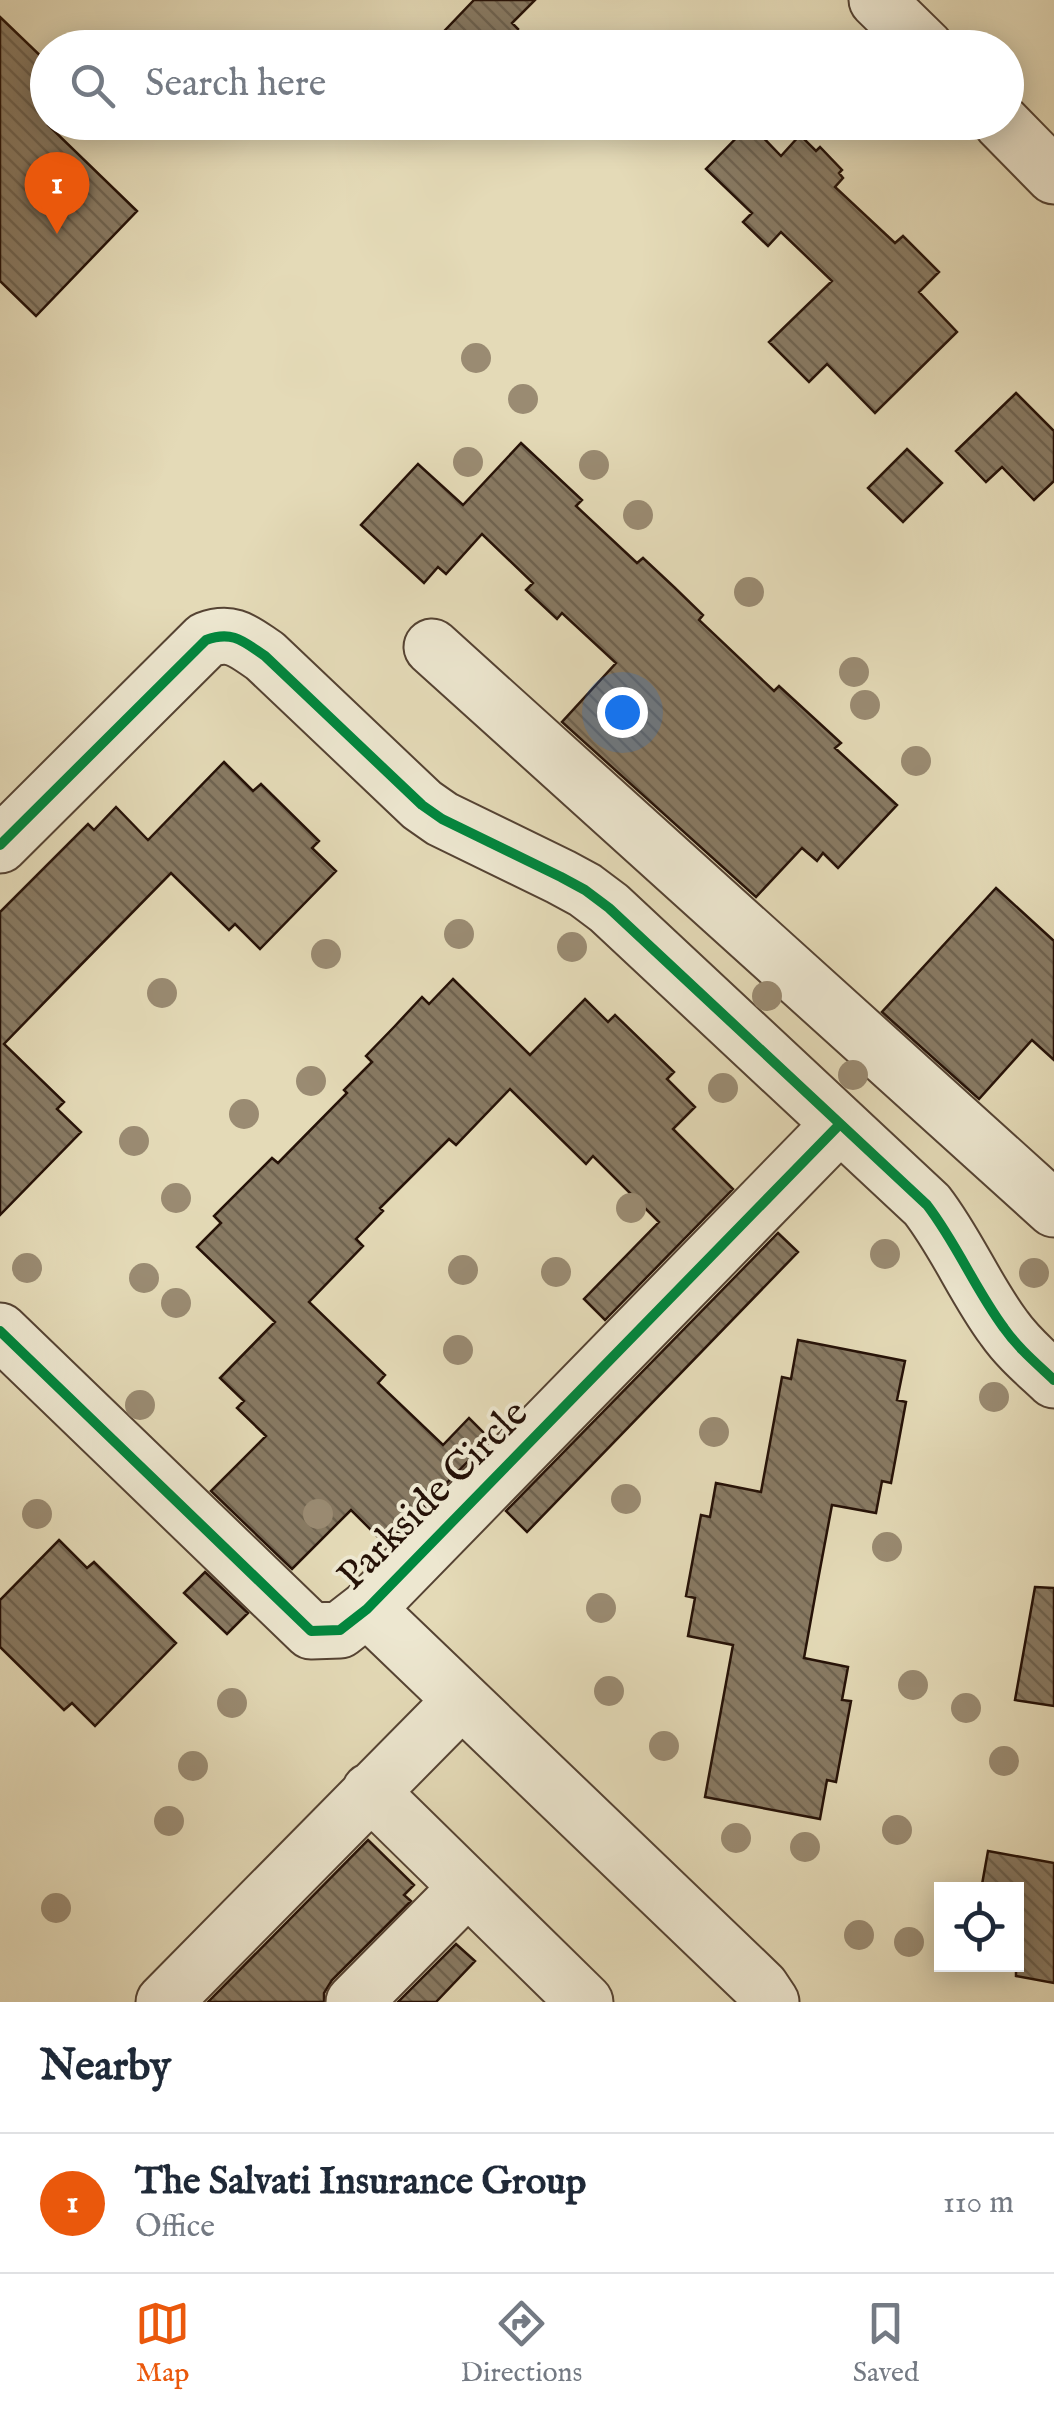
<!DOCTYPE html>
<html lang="en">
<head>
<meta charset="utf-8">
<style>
  body { margin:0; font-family:"IM FELL English",serif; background:#f2f2f3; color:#1f2937 }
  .controls { position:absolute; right:30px; bottom:30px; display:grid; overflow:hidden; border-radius:0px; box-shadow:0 5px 25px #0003 }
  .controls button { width:90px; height:90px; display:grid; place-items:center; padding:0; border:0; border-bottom:2px solid #e0e1e3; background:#fff; color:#1f2937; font:50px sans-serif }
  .you { position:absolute; left:622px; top:712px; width:35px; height:35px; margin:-25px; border:8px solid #fff; border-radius:50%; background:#1a73e8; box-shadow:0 0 0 15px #1a73e833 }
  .badge { display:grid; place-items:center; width:65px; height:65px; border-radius:50%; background:#ea580c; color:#fff; font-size:32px; font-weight:700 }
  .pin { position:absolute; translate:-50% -82px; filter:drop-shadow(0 2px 5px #0008) }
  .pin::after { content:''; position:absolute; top:52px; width:35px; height:30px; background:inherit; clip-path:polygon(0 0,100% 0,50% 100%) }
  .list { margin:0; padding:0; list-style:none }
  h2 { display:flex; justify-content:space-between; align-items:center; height:130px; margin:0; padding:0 40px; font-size:42px }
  h2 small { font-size:32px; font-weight:400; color:#747a83 }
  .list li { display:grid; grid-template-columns:65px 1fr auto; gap:30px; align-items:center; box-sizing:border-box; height:140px; padding:0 40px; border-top:2px solid #e0e1e3 }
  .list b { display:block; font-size:38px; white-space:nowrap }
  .list p { margin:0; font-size:32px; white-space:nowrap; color:#747a83 }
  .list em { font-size:32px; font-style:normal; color:#747a83 }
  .icon { flex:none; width:55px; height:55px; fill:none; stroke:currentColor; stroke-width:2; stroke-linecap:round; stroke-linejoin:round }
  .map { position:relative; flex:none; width:1054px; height:2002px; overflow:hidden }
  .search { position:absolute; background:#fff; box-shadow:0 5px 25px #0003; left:30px; right:30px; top:30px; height:110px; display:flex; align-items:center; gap:25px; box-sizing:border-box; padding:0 35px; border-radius:55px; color:#747a83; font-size:38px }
  .sheet { height:270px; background:#fff }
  nav { display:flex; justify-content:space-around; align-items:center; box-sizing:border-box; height:140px; border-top:2px solid #e0e1e3; background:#fff; font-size:28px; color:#747a83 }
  nav a { display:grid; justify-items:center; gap:5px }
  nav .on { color:#ea580c }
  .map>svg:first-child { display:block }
  .building { fill:url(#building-back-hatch); stroke:#251107; stroke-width:2.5 }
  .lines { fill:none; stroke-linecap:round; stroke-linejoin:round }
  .minor-casing { stroke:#554333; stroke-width:59 }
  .minor { stroke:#ede7d0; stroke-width:55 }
  .cycleway-casing { stroke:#ede7d0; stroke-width:16 }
  .cycleway { stroke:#00873e; stroke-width:10 }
  .tree { fill:#9a8b72 }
  .labels { text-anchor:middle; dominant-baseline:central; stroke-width:8; stroke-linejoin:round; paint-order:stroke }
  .street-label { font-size:40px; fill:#251107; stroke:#ede7d0 }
</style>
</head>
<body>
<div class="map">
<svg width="1054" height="2002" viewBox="0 0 1054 2002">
  <defs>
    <pattern id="building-back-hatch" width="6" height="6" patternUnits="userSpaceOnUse" patternTransform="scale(2.5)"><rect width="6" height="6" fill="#887a63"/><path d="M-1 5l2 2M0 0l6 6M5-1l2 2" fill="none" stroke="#6f6350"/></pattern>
  </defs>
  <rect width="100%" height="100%" fill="#e4dab7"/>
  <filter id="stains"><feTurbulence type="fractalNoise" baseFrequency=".002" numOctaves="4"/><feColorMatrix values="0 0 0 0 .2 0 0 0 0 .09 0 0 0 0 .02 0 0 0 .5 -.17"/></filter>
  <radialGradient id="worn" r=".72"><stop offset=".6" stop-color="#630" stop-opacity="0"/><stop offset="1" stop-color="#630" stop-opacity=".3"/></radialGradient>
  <!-- building -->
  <path class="building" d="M474,0H535L512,23L518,29L500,48H428Z
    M0,17L48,63V125L137,211L36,316L0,281Z
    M750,124L781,156L800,135L816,151L820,147L842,170L839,173L843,178L835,187L895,243L903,236L939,272L919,292L957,332L875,413L827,364L809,382L769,342L832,281L781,232L768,246L743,222L752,213L706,169Z
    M1016,393L1054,431V481L1034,500L1002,467L986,482L956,451Z
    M521,443L582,500L576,506L637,563L643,558L674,587L703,615L699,620L774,691L779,686L841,743L835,748L897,805L838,868L823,853L817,861L802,848L756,897L562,722L616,663L562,613L557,619L526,590L533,583L482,534L446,574L438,567L424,583L361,525L418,464L463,505Z
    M907,449L942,483L903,522L868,488Z
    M224,762L253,791L261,784L319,841L312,848L336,871L260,949L235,924L229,930L171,873L64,982L4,1044L64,1102L57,1109L81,1132L0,1215V912L88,824L94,830L116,807L148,840Z
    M996,888L1054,941V1060L1032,1040L979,1099L882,1012Z
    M453,979L530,1055L585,999L608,1022L615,1015L674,1072L667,1079L695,1107L673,1129L733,1189L605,1320L584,1299L659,1222L593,1156L586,1164L510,1089L456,1145L449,1139L380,1208L383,1211L356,1239L363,1246L309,1302L385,1375L378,1383L443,1445L469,1418L490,1439L386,1545L351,1510L292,1569L211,1491L266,1436L237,1408L244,1401L220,1378L275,1322L197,1247L221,1223L214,1216L272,1158L278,1163L347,1093L344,1090L372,1062L366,1056L394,1027L422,997L429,1004Z
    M778,1233L798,1252L527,1532L506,1511Z
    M798,1340L905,1361L897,1400L906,1402L891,1483L882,1481L876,1513L832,1505L818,1580L804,1658L848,1667L842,1700L851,1701L836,1782L827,1780L820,1819L705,1797L733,1645L688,1636L695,1598L686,1596L701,1515L710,1517L716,1483L761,1492L782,1377L791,1379Z
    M59,1540L87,1568L94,1562L176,1643L95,1726L72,1703L64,1710L0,1647V1600Z
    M205,1572L248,1613L227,1634L184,1593Z
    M1035,1587L1054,1588V1706L1015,1700Z
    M368,1840L414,1885L404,1895L411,1901L332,1980L324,1993V2002H208Z
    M988,1851L1054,1863V1983L1016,1976V1890H981Z
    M456,1944L475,1961L436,2002H398Z"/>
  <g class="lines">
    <!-- minor casing -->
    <g class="minor-casing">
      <path id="minor" d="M877,0L926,48
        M1001,122L1054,176
        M432,647L1054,1209
        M0,845L206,640C233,630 244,642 265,656L422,805L442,819L561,877L585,890L609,908L927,1205C957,1244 975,1289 1004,1328C1018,1348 1036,1363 1054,1380
        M0,1331L311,1631L340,1630L367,1609L840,1124
        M367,1609L761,1987L771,2002
        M370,1791L585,2002
        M164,2002L462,1700
        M354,2002L468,1887"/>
    </g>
    <!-- minor -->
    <use href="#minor" class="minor"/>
    <!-- cycleway casing -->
    <g class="cycleway-casing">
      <path id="cycleway" d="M0,845L206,640C233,630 244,642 265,656L422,805L442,819L561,877L585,890L609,908L927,1205C957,1244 975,1289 1004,1328C1018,1348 1036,1363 1054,1380
        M0,1331L311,1631L340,1630L367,1609L840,1124"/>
    </g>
    <!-- cycleway -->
    <use href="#cycleway" class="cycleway"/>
  </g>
  <!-- trees -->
  <g class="tree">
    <circle cx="476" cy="358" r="15"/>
    <circle cx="523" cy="399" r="15"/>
    <circle cx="468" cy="462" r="15"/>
    <circle cx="594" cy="465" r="15"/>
    <circle cx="638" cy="515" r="15"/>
    <circle cx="749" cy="592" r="15"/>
    <circle cx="854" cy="672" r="15"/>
    <circle cx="865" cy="705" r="15"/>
    <circle cx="916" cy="761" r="15"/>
    <circle cx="459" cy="934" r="15"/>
    <circle cx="572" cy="947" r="15"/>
    <circle cx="326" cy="954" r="15"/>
    <circle cx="162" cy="993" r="15"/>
    <circle cx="767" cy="996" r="15"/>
    <circle cx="853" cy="1075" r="15"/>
    <circle cx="311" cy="1081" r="15"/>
    <circle cx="723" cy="1088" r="15"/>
    <circle cx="244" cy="1114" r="15"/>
    <circle cx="134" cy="1141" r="15"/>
    <circle cx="176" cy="1198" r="15"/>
    <circle cx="631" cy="1208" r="15"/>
    <circle cx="885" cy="1254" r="15"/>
    <circle cx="27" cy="1268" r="15"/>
    <circle cx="463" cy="1270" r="15"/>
    <circle cx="556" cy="1272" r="15"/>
    <circle cx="1034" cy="1273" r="15"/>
    <circle cx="144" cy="1278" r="15"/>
    <circle cx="176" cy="1303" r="15"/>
    <circle cx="458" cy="1350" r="15"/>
    <circle cx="994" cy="1397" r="15"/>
    <circle cx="140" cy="1405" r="15"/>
    <circle cx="714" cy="1432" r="15"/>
    <circle cx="626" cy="1499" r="15"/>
    <circle cx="37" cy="1514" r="15"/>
    <circle cx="318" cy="1514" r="15"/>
    <circle cx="887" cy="1547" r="15"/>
    <circle cx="601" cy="1608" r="15"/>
    <circle cx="913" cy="1685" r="15"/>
    <circle cx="609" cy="1691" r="15"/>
    <circle cx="232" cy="1703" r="15"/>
    <circle cx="966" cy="1708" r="15"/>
    <circle cx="664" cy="1746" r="15"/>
    <circle cx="1004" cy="1761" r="15"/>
    <circle cx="193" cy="1766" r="15"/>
    <circle cx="169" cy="1821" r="15"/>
    <circle cx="897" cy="1830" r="15"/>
    <circle cx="736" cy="1838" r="15"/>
    <circle cx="805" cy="1847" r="15"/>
    <circle cx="56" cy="1908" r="15"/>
    <circle cx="859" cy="1935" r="15"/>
    <circle cx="909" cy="1942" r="15"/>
  </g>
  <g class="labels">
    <!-- street labels -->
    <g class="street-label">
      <text transform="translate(434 1496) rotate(-45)">Parkside Circle</text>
    </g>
  </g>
  <rect width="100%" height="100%" filter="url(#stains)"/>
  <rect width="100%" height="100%" fill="url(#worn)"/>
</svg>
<div class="controls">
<button><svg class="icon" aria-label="locate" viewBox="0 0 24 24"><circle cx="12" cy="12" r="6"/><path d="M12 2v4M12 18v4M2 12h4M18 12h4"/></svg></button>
</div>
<div class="you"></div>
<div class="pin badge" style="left:57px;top:234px">1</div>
<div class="search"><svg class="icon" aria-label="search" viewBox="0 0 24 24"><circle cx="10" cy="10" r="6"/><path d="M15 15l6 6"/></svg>Search here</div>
</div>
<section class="sheet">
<h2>Nearby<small></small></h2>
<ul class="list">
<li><span class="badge">1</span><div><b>The Salvati Insurance Group</b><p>Office</p></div><em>110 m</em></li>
</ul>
</section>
<nav>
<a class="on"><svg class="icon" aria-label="map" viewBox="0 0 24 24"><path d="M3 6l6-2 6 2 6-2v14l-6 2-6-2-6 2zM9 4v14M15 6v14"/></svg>Map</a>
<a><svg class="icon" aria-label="directions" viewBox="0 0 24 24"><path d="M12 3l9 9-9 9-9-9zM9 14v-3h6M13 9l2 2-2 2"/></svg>Directions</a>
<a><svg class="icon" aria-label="saved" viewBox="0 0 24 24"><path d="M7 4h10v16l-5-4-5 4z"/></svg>Saved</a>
</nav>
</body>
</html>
